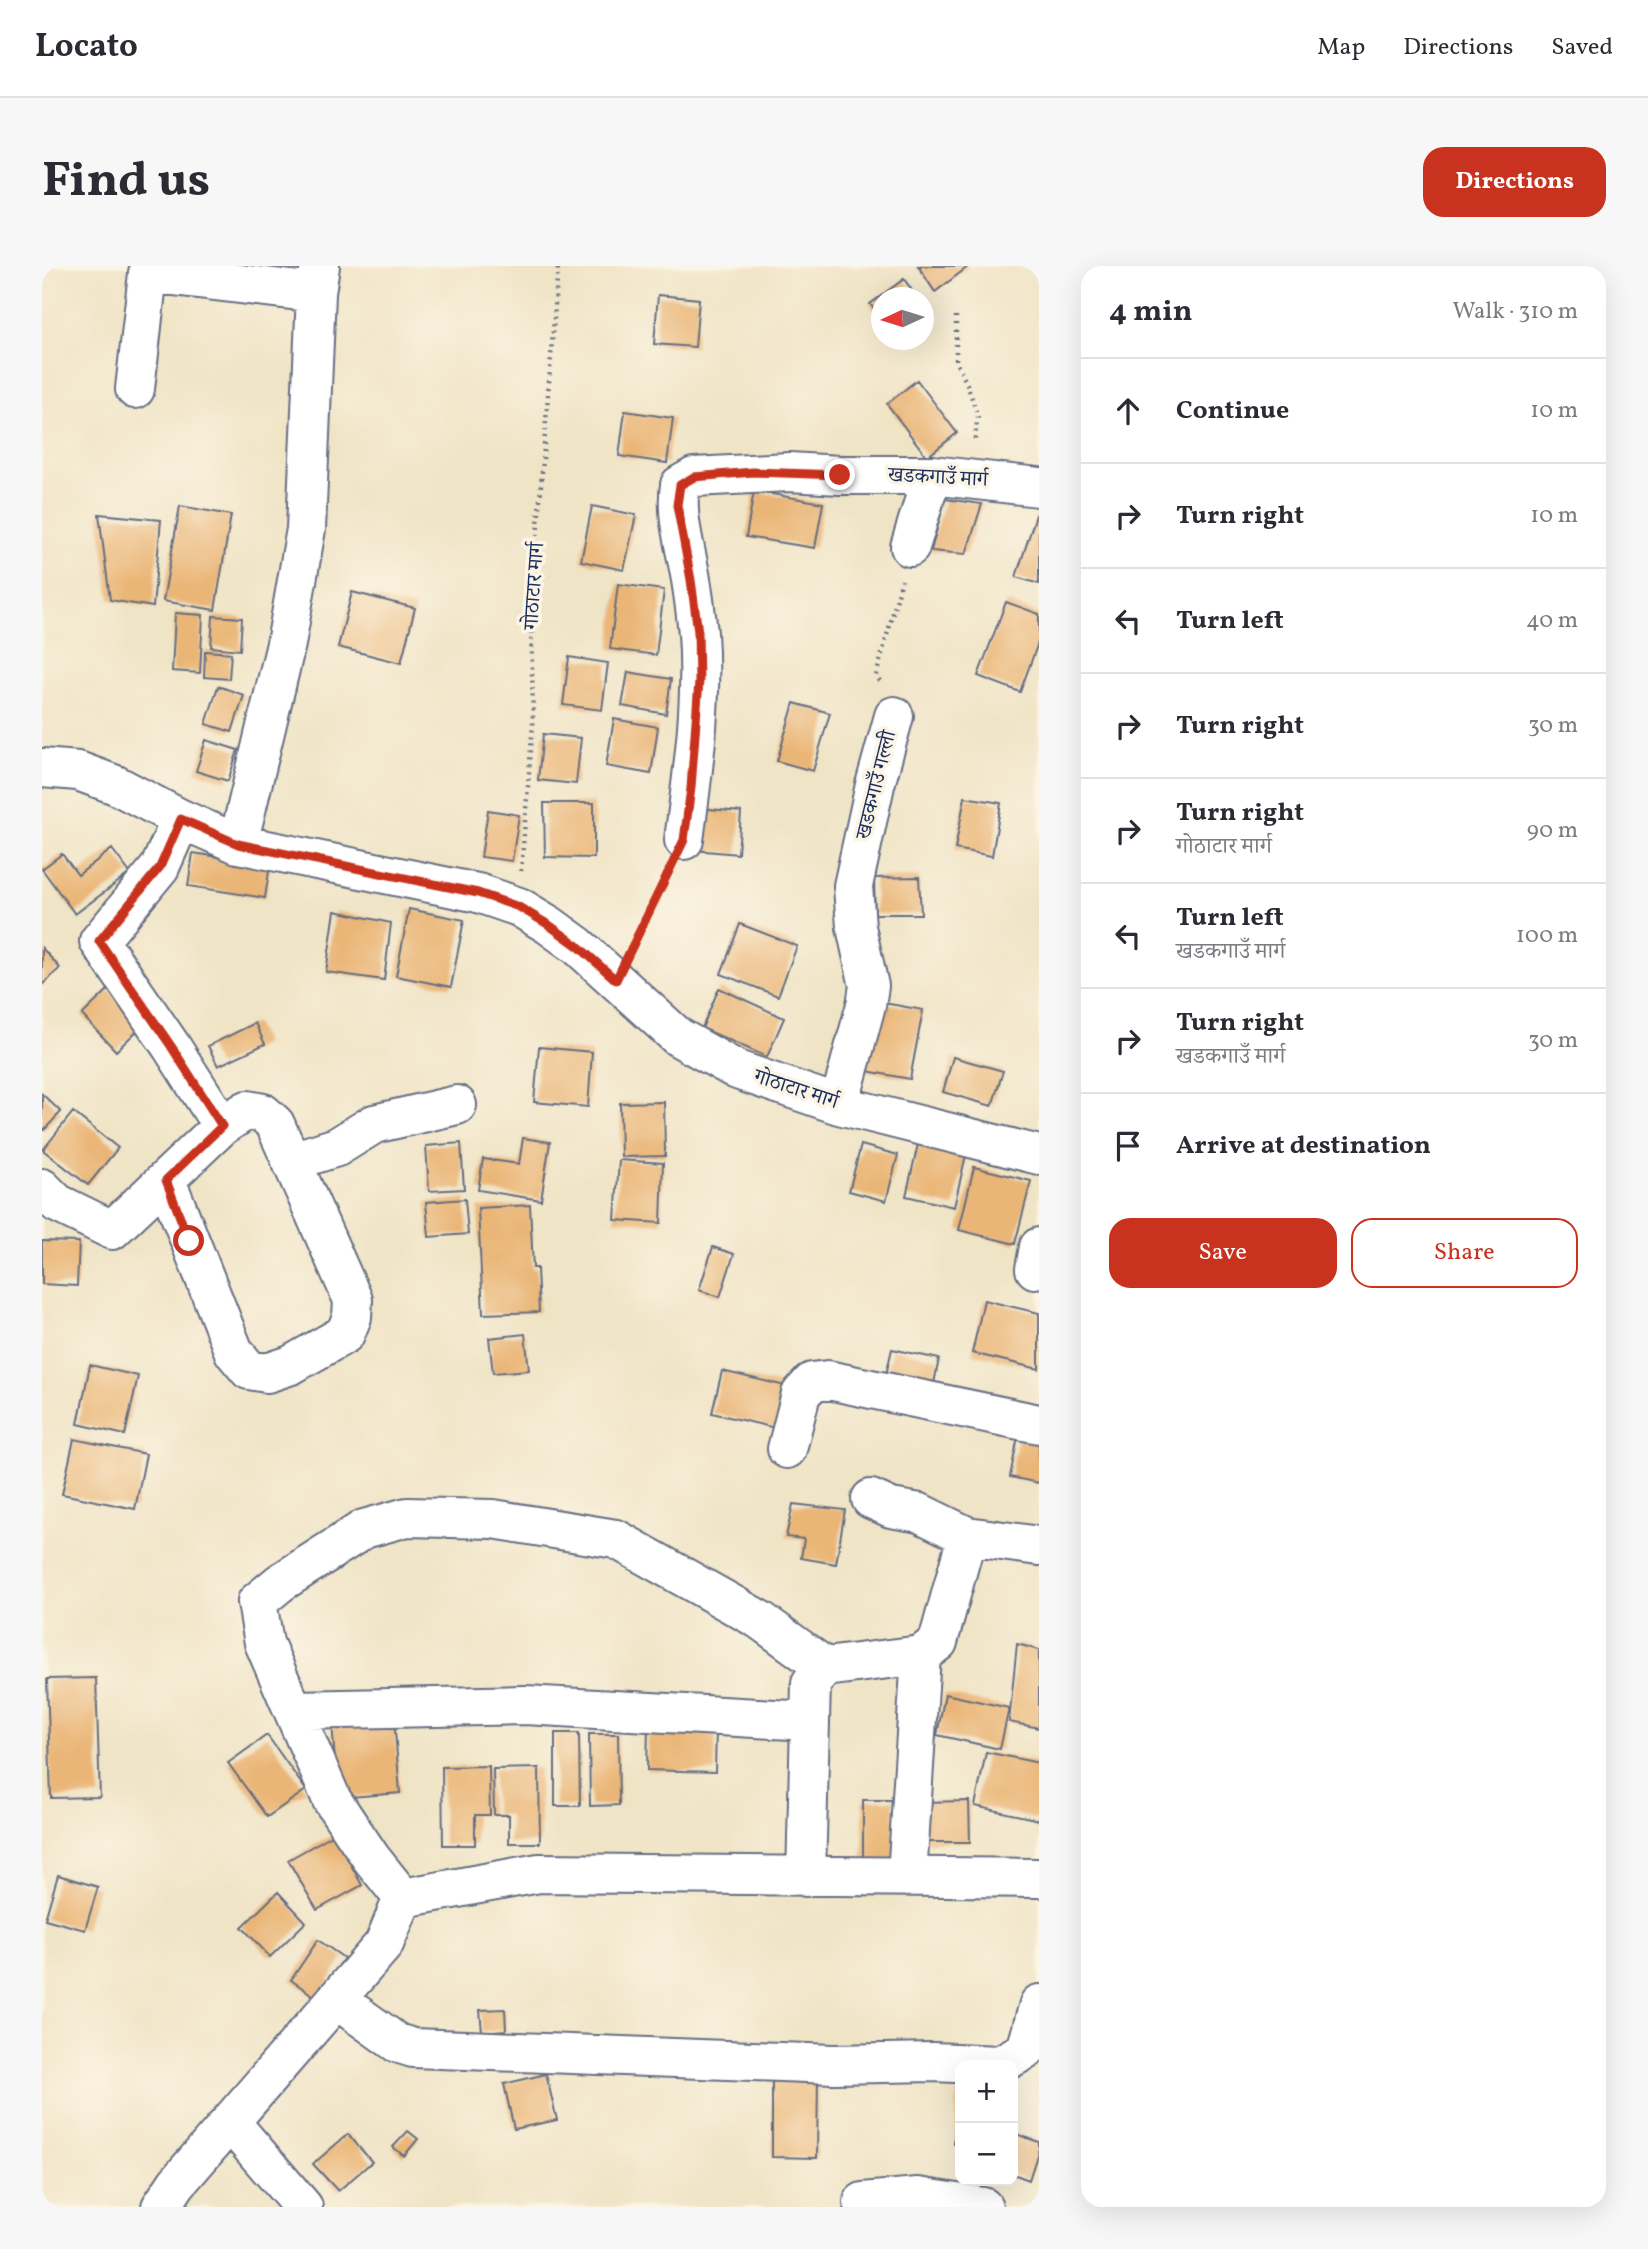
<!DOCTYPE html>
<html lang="en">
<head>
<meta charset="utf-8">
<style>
  body { margin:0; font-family:Vollkorn,"Noto Serif Devanagari",serif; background:#f7f7f7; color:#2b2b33 }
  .controls { position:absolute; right:21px; bottom:21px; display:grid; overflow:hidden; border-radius:14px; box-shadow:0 7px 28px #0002 }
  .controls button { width:63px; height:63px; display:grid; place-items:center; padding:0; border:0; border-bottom:2px solid #e1e1e2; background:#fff; color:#2b2b33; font:35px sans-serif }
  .compass { position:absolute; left:829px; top:21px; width:63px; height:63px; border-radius:50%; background:#fff; box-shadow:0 7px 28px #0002; rotate:266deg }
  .stop { position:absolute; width:21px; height:21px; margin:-16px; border:5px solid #c8321e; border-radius:50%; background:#fff }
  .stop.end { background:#c8321e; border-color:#fff; box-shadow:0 2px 7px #0008 }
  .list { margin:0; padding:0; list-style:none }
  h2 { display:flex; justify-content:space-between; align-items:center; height:91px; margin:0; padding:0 28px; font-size:30px }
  h2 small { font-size:23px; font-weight:400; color:#7c7c81 }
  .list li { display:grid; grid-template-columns:46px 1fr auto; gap:21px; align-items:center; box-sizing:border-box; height:105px; padding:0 28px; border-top:2px solid #e1e1e2 }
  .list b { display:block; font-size:26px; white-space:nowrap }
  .list p { margin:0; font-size:23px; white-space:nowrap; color:#7c7c81 }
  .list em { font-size:23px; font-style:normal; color:#7c7c81 }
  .actions { display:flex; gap:14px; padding:21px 28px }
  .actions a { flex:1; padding:16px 0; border:2px solid #c8321e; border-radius:21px; text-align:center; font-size:24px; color:#c8321e }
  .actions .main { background:#c8321e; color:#fff }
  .icon { flex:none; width:38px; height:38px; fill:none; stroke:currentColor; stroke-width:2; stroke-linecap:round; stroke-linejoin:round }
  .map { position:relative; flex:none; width:997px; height:1941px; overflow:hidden; border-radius:21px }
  header { display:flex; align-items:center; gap:42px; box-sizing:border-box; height:98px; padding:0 35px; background:#fff; border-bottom:2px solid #e1e1e2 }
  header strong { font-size:33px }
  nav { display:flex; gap:38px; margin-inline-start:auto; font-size:24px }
  .intro { display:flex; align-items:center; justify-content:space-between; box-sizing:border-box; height:168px; padding:0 42px }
  h1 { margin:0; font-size:49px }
  .button { padding:18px 32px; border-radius:21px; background:#c8321e; color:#fff; font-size:24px; font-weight:700 }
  main { display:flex; gap:42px; padding:0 42px }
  aside { flex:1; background:#fff; border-radius:21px; box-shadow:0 7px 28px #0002 }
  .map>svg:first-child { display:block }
  .building { fill:#eab677 }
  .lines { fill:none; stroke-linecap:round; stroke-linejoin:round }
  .minor-casing { stroke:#666e82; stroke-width:42 }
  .path { stroke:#666e82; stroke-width:4.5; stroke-dasharray:2 5; stroke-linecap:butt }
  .minor { stroke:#fff; stroke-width:38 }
  .route { stroke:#c8321e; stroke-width:9 }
  .labels { text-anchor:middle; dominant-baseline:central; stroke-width:7; stroke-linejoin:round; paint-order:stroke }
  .street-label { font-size:21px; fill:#1b2f5e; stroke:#fcf5e5 }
</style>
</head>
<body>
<header>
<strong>Locato</strong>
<nav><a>Map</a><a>Directions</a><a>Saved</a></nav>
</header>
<div class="intro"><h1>Find us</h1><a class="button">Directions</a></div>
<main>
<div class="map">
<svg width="997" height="1941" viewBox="0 0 997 1941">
  <rect width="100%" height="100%" fill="#fcf5e5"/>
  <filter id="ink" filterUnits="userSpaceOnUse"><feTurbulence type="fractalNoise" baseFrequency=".0143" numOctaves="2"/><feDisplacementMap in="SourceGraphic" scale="14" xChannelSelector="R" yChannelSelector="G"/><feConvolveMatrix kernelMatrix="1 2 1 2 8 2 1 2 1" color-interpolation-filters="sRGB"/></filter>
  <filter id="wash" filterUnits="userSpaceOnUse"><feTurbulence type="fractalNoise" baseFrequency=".00686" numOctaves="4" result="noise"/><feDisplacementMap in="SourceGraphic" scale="28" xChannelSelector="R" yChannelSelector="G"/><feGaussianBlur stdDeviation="1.57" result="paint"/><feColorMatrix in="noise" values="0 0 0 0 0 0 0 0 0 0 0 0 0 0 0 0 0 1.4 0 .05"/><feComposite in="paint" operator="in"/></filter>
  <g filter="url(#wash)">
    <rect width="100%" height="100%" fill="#f0e4c6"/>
    <g id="blocks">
      <!-- building -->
      <path class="building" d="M876,0H927L893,26Z
        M862,13L875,32H839V52L828,38Z
        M616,29L657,33L653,81L612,78Z
        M875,114L915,167L885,191L845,138Z
        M583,145L631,152L625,197L577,190Z
        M712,225L781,237L773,282L704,271Z
        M903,233L940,238L924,288L889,285Z
        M138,240L189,249L173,344L121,335Z
        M550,240L594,249L582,304L539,295Z
        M57,248L119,254L111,341L68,334Z
        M994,249L997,250V318L974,311Z
        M576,318L622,324L614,389L568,383Z
        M310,326L373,342L359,397L296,381Z
        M964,336L997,348V374L978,426L936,410Z
        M133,347L161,349L158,407L130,405Z
        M171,350L200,352L198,384L169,381Z
        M163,385L189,387L187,413L162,411Z
        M527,391L566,397L560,444L521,439Z
        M586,406L629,413L624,448L580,440Z
        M176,420L202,429L190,466L164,458Z
        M752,437L788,447L771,505L735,495Z
        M572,453L616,461L609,508L564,500Z
        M501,468L539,472L534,518L496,514Z
        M164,474L196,484L186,515L154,505Z
        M923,531L959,537L950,590L913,583Z
        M502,537H552V592L503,591Z
        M656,542L699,546L696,588L652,584Z
        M446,544L477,549L470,595L439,591Z
        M70,583L88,607L33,648L0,603L20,588L36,609Z
        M151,587L228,599L223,632L146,620Z
        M877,611L879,648H833L832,612Z
        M367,643L422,654L409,721L354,710Z
        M293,645L349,657L342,714L284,706Z
        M698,658L755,680L736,730L679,708Z
        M0,682L18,702L0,719Z
        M677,722L742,752L725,791L660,762Z
        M67,723L101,759L74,785L40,749Z
        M831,735L881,744L868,813L819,804Z
        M213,757L223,778L176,800L166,780Z
        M497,781L550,786L546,841L492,836Z
        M911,791L961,805L950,840L901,826Z
        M0,828L19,846L2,864L0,862Z
        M622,836L623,890L579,891L578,837Z
        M31,846L76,882L46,919L1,884Z
        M481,872L508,876L499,934L436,924L441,893L477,898Z
        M419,877L422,923L387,925L384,880Z
        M876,878L924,889L912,941L864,930Z
        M819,879L856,889L844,935L807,925Z
        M577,894L621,897L619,957L573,954Z
        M932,901L989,915L973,978L917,964Z
        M423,933L426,968L387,971L384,936Z
        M488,939L491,1002H495L497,1046L441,1048L436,942Z
        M0,975L37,976L35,1020L0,1018Z
        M671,981L692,988L678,1031L657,1024Z
        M942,1034L997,1047V1103L930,1087Z
        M483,1068L487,1104L451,1107L447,1072Z
        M850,1083L897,1093L890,1127L842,1117Z
        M48,1099L96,1110L83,1169L36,1158Z
        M680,1105L752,1122L742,1164L670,1147Z
        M979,1155L997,1159V1217L968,1211Z
        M32,1173L104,1188L93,1243L20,1228Z
        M751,1238L803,1244L794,1298L759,1292L762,1273L744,1271Z
        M975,1378L997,1384V1462L967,1456Z
        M54,1412L58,1531L9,1532L5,1413Z
        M903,1428L967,1442L958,1483L895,1469Z
        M352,1452L358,1527L296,1532L290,1457Z
        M606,1460L674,1461L673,1506L605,1504Z
        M513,1467H537L538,1540H513Z
        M547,1468H576L577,1539L548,1540Z
        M225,1469L264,1524L225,1551L186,1497Z
        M944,1486L997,1497V1554L933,1540Z
        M447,1500L448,1549H433V1579H401L400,1501Z
        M497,1502L498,1577H467V1549H452L451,1503Z
        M821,1534H852V1607H821Z
        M927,1535L928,1576H879V1536Z
        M292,1568L320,1619L275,1644L246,1594Z
        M16,1609L56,1621L43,1664L3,1653Z
        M236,1626L264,1656L228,1691L200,1661Z
        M276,1674L302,1692L275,1732L249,1714Z
        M463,1743L464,1764L440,1766L438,1744Z
        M504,1808L515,1854L472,1863L462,1818Z
        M730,1811H776L775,1892L730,1891Z
        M916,1815H918V1878H912Z
        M366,1865L376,1873L362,1890L351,1881Z
        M971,1867L997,1876V1883L987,1914L971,1908Z
        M306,1868L330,1896L296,1925L271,1898Z"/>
    </g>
  </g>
  <g filter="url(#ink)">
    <use href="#blocks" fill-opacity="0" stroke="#666e82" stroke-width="2"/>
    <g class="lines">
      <!-- minor casing -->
      <g class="minor-casing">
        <path id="minor" d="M93,123L106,7L274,27
          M868,281L890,209
          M0,502L36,505L74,519L139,553L196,578L436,627L477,641L507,659L536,680L636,771L695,804L797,839L997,889
          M642,574C651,506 661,436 656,367C654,349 652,331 649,314C644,282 633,252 638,219L652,211L747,206L798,209H890L997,221
          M196,578L244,378L264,263L274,27L278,0
          M797,839L824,739L827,720L814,661L811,620L833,519L852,450
          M250,895L295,881L332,858L415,839
          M124,914L192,1086L207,1104L225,1107L249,1099L303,1068L310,1051L311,1034L233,858L221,847L205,844L180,860L129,780L57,675L118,601L139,553
          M0,922L15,937L70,964L180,860
          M993,1003L997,981
          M745,1183L759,1128L770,1116L786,1114L997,1158
          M829,1233L849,1242L878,1247L925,1270L997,1280
          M253,1444L483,1439L768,1455
          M764,1611L769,1417L783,1401L879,1389L896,1376L925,1270
          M865,1611L879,1389
          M361,1632L497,1607L997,1612
          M295,1734L355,1777L371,1782L792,1798L891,1796L957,1799L984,1784L997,1738
          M189,1857L261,1941
          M821,1936L876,1931L941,1941
          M119,1941L135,1917L342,1678L361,1632L329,1592L290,1534L222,1377L215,1336L238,1317L322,1263L365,1251L451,1253L574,1273L718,1354L783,1401"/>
      </g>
      <!-- path -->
      <path class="path" d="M914,50V96L925,118L936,150L932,178
        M838,415L834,410L860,314
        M479,605L491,458L489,349L516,0
        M590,682L627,605"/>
      <!-- minor -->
      <use href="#minor" class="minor"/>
    </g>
  </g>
  <g class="lines" filter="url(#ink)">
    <!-- route -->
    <path class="route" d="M147,975L124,914L180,860L129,780L57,675L118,601L139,553L196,578L436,627L477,641L507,659L536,680L574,714L642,574L649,522L657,415L656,366L649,314L635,239L638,219L652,211L711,206L798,209"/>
  </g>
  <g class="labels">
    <!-- street labels -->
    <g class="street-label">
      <text transform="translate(896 212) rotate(3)">खडकगाउँ मार्ग</text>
      <text transform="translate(493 320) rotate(-86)">गोठाटार मार्ग</text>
      <text transform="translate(835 519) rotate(-76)">खडकगाउँ गल्ली</text>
      <text transform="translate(754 824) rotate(18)">गोठाटार मार्ग</text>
    </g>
  </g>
</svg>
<div class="controls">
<button>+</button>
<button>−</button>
</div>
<svg class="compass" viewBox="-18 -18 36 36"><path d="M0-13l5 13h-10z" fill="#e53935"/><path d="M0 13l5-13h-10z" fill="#7c7c81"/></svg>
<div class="stop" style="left:147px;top:975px"></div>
<div class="stop end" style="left:798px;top:209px"></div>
</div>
<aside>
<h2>4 min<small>Walk · 310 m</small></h2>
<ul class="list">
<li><svg class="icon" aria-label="ahead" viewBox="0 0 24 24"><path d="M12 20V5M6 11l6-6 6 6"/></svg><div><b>Continue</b></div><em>10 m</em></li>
<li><svg class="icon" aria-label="right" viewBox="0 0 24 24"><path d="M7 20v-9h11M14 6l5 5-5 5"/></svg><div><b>Turn right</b></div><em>10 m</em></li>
<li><svg class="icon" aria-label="left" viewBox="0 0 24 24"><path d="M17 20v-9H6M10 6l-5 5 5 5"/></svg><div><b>Turn left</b></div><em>40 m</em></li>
<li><svg class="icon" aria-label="right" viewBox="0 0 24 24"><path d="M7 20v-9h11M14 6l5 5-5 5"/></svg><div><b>Turn right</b></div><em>30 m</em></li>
<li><svg class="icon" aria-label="right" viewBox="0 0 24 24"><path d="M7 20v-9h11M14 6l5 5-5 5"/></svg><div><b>Turn right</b><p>गोठाटार मार्ग</p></div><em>90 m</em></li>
<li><svg class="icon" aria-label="left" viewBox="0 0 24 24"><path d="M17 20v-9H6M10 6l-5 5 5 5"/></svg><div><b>Turn left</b><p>खडकगाउँ मार्ग</p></div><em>100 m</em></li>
<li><svg class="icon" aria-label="right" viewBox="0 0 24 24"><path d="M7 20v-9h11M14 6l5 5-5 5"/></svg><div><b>Turn right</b><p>खडकगाउँ मार्ग</p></div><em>30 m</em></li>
<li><svg class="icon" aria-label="arrive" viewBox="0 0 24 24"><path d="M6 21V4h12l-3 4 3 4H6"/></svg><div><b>Arrive at destination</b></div></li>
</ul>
<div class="actions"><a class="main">Save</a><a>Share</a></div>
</aside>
</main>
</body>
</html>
